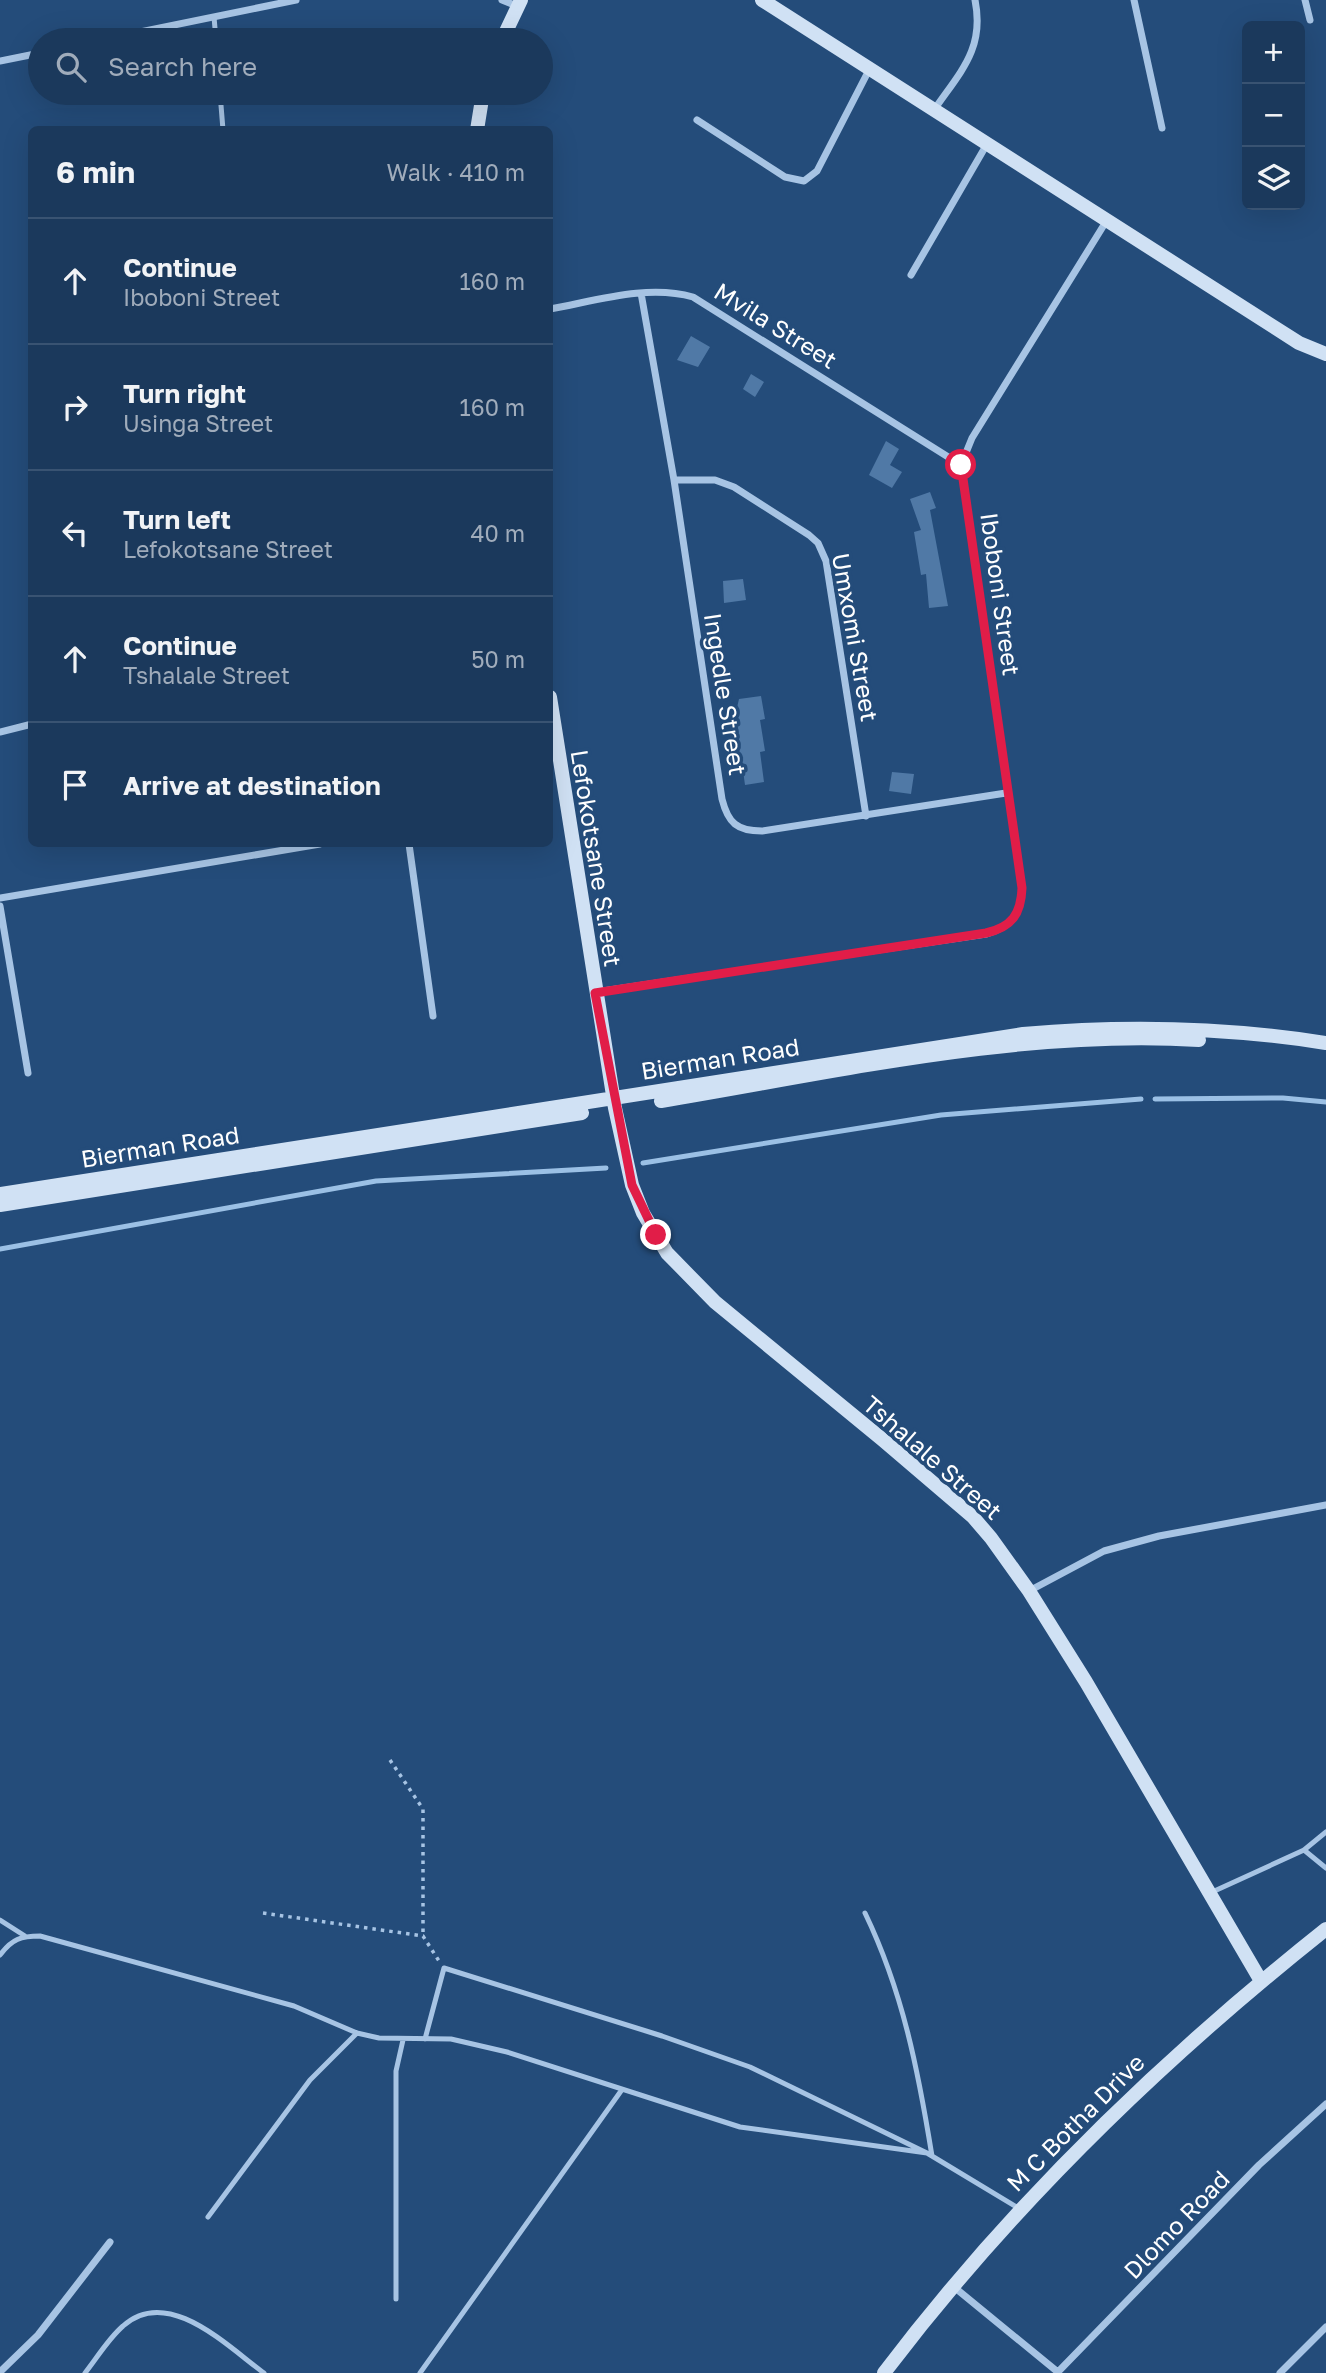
<!DOCTYPE html>
<html lang="en">
<head>
<meta charset="utf-8">
<style>
  body { margin:0; font-family:"Golos Text",sans-serif; background:#244062; color:#f1f3f6 }
  .controls { position:absolute; right:21px; top:21px; display:grid; overflow:hidden; border-radius:10px; box-shadow:0 7px 28px #0002 }
  .controls button { width:63px; height:63px; display:grid; place-items:center; padding:0; border:0; border-bottom:2px solid #395372; background:#1b395c; color:#f1f3f6; font:35px sans-serif }
  .stop { position:absolute; width:21px; height:21px; margin:-16px; border:5px solid #e11d48; border-radius:50%; background:#fff }
  .stop.end { background:#e11d48; border-color:#fff; box-shadow:0 2px 7px #0008 }
  .list { margin:0; padding:0; list-style:none }
  h2 { display:flex; justify-content:space-between; align-items:center; height:91px; margin:0; padding:0 28px; font-size:30px }
  h2 small { font-size:23px; font-weight:400; color:#a0acbb }
  .list li { display:grid; grid-template-columns:46px 1fr auto; gap:21px; align-items:center; box-sizing:border-box; height:126px; padding:0 28px; border-top:2px solid #395372 }
  .list b { display:block; font-size:26px; white-space:nowrap }
  .list p { margin:0; font-size:23px; white-space:nowrap; color:#a0acbb }
  .list em { font-size:23px; font-style:normal; color:#a0acbb }
  .icon { flex:none; width:38px; height:38px; fill:none; stroke:currentColor; stroke-width:2; stroke-linecap:round; stroke-linejoin:round }
  .map { position:relative; flex:none; width:1326px; height:2373px; overflow:hidden }
  .search { position:absolute; background:#1b395c; box-shadow:0 7px 28px #0002; left:28px; top:28px; width:525px; height:77px; display:flex; align-items:center; gap:18px; box-sizing:border-box; padding:0 24px; border-radius:38px; color:#a0acbb; font-size:26px }
  .panel { position:absolute; background:#1b395c; box-shadow:0 7px 28px #0002; left:28px; top:126px; width:525px; height:721px; border-radius:10px }
  .map>svg:first-child { display:block }
  .lines { fill:none; stroke-linecap:round; stroke-linejoin:round }
  .stream { stroke:#9bc0e5; stroke-width:5 }
  .building { fill:#5079a6 }
  .path { stroke:#a7c4e4; stroke-width:3.5; stroke-dasharray:3.5 5; stroke-linecap:butt }
  .lane { stroke:#a7c4e4; stroke-width:5 }
  .street { stroke:#a7c4e4; stroke-width:7 }
  .secondary { stroke:#d0e1f4; stroke-width:14 }
  .route { stroke:#e11d48; stroke-width:9 }
  .labels { text-anchor:middle; dominant-baseline:central; stroke-width:7; stroke-linejoin:round; paint-order:stroke }
  .street-label { font-size:24px; fill:#fff; stroke:#244c7a }
</style>
</head>
<body>
<div class="map">
<svg width="1326" height="2373" viewBox="0 0 1326 2373">
  <rect width="100%" height="100%" fill="#244c7a"/>
  <g class="lines">
    <!-- stream -->
    <path class="stream" d="M1155,1099L1283,1098L1326,1102
      M643,1163L941,1115L1141,1099
      M0,1249L376,1181L606,1168"/>
  </g>
  <!-- building -->
  <path class="building" d="M691,336L710,347L698,367L677,360Z
    M751,374L764,382L755,397L743,389Z
    M886,441L899,449L890,465L902,472L892,488L869,475Z
    M930,492L936,508L930,510L948,606L929,608L926,574L921,575L914,532L921,530L910,499Z
    M743,579L746,600L724,603L723,581Z
    M761,696L765,719L760,720L765,751L760,752L764,782L745,785L741,756L738,749L733,750L730,731L735,730L732,713L736,712L739,699Z
    M892,772L914,774L911,794L889,791Z"/>
  <g class="lines">
    <!-- path -->
    <path class="path" d="M390,1760L423,1809V1936
      M263,1913L423,1936L439,1961"/>
    <!-- lane -->
    <path class="lane" d="M214,17L216,40
      M220,93L223,130
      M1304,1850L1326,1868
      M1210,1893L1304,1850L1326,1832
      M865,1913C903,1992 918,2070 932,2156
      M0,1920L25,1936
      M0,1955C12,1939 21,1936 40,1936L294,2006L357,2033L379,2038L451,2039L507,2052L740,2127L927,2153
      M425,2039L444,1968L662,2036L750,2067L927,2153L1020,2209
      M208,2217L310,2080L357,2033
      M396,2299V2071L403,2040
      M85,2373C97,2358 108,2339 123,2326C168,2285 228,2347 264,2373
      M420,2373L621,2091"/>
    <!-- street -->
    <path class="street" d="M502,0L517,6
      M1134,0L1162,128
      M1305,0L1310,20
      M101,40L296,0
      M0,61L40,53
      M934,110C960,72 985,49 975,0
      M697,120L785,177L804,181L817,171L869,70
      M911,275L987,144
      M641,293L674,480L722,799C728,823 737,831 762,831L1006,793
      M550,309C595,301 647,284 693,297L961,465
      M674,480H715L734,487L809,535L818,543L826,561L866,816
      M0,732L32,724
      M409,844L433,1016
      M0,898L320,844
      M0,906L28,1073
      M596,992L986,934C1012,927 1021,914 1022,888L961,465L972,438L1107,220
      M1029,1591L1104,1551L1159,1536L1326,1505
      M954,2287L1059,2373
      M0,2372L38,2335L110,2242
      M1057,2373L1259,2165L1326,2104
      M1280,2373L1326,2327"/>
    <!-- secondary -->
    <path class="secondary" d="M762,0L1299,343L1326,354
      M502,40L521,0
      M477,130L483,93
      M550,697L615,1108L632,1185L643,1213L667,1253L715,1302L883,1440L973,1517L991,1538L1029,1591L1086,1682L1261,1981
      M661,1101C836,1072 1021,1029 1199,1040
      M0,1194L1023,1034C1124,1025 1225,1027 1326,1043
      M0,1205L582,1113
      M884,2373C1011,2205 1161,2060 1326,1929"/>
  </g>
  <g class="lines">
    <!-- route -->
    <path class="route" d="M656,1235L632,1185L595,993L986,933C1012,927 1021,914 1022,888L961,465"/>
  </g>
  <g class="labels">
    <!-- street labels -->
    <g class="street-label">
      <text transform="translate(776 325) rotate(32)">Mvila Street</text>
      <text transform="translate(1001 594) rotate(82)">Iboboni Street</text>
      <text transform="translate(856 637) rotate(80)">Umxomi Street</text>
      <text transform="translate(726 694) rotate(81)">Ingedle Street</text>
      <text transform="translate(597 858) rotate(81)">Lefokotsane Street</text>
      <text transform="translate(720 1058) rotate(-9)">Bierman Road</text>
      <text transform="translate(160 1146) rotate(-9)">Bierman Road</text>
      <text transform="translate(933 1457) rotate(41)">Tshalale Street</text>
      <text transform="translate(1075 2122) rotate(-45)">M C Botha Drive</text>
      <text transform="translate(1176 2224) rotate(-46)">Dlomo Road</text>
    </g>
  </g>
</svg>
<div class="controls">
<button>+</button>
<button>−</button>
<button><svg class="icon" aria-label="layers" viewBox="0 0 24 24"><path d="M12 4l9 5-9 5-9-5zM3 14l9 5 9-5"/></svg></button>
</div>
<div class="stop" style="left:961px;top:465px"></div>
<div class="stop end" style="left:656px;top:1235px"></div>
<div class="search"><svg class="icon" aria-label="search" viewBox="0 0 24 24"><circle cx="10" cy="10" r="6"/><path d="M15 15l6 6"/></svg>Search here</div>
<section class="panel">
<h2>6 min<small>Walk · 410 m</small></h2>
<ul class="list">
<li><svg class="icon" aria-label="ahead" viewBox="0 0 24 24"><path d="M12 20V5M6 11l6-6 6 6"/></svg><div><b>Continue</b><p>Iboboni Street</p></div><em>160 m</em></li>
<li><svg class="icon" aria-label="right" viewBox="0 0 24 24"><path d="M7 20v-9h11M14 6l5 5-5 5"/></svg><div><b>Turn right</b><p>Usinga Street</p></div><em>160 m</em></li>
<li><svg class="icon" aria-label="left" viewBox="0 0 24 24"><path d="M17 20v-9H6M10 6l-5 5 5 5"/></svg><div><b>Turn left</b><p>Lefokotsane Street</p></div><em>40 m</em></li>
<li><svg class="icon" aria-label="ahead" viewBox="0 0 24 24"><path d="M12 20V5M6 11l6-6 6 6"/></svg><div><b>Continue</b><p>Tshalale Street</p></div><em>50 m</em></li>
<li><svg class="icon" aria-label="arrive" viewBox="0 0 24 24"><path d="M6 21V4h12l-3 4 3 4H6"/></svg><div><b>Arrive at destination</b></div></li>
</ul>
</section>
</div>
</body>
</html>
